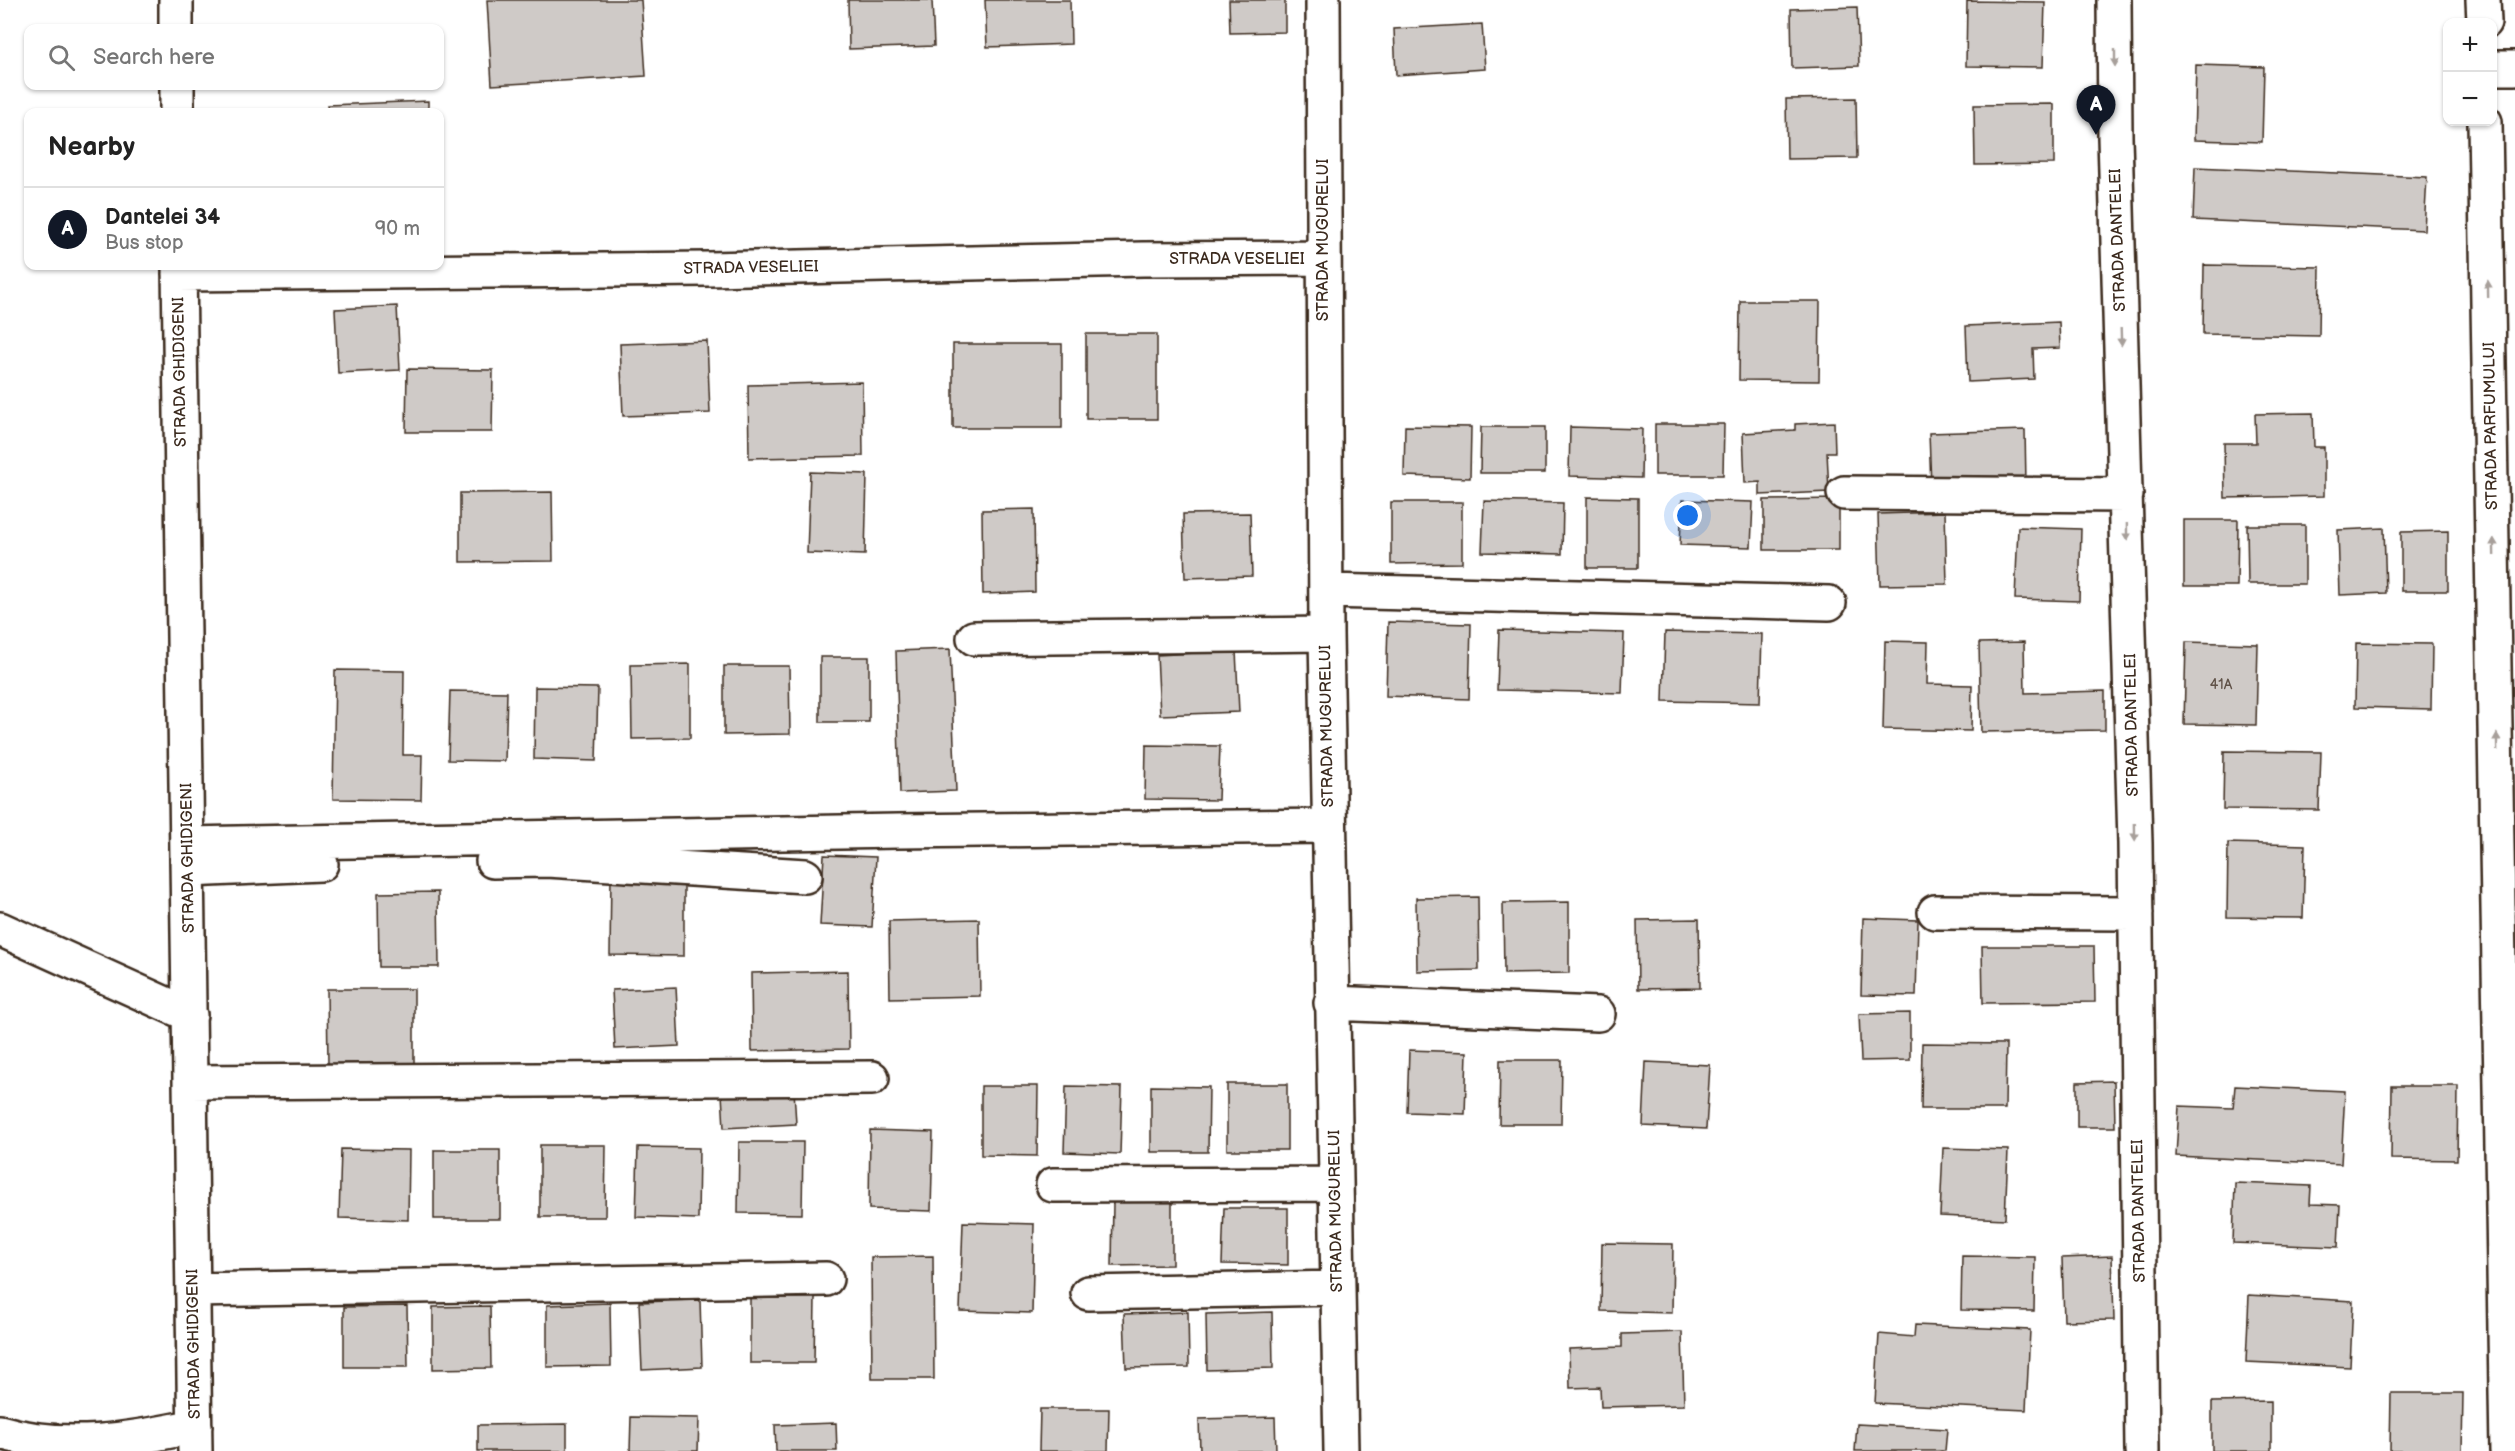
<!DOCTYPE html>
<html lang="en">
<head>
<meta charset="utf-8">
<style>
  body { margin:0; font-family:"Balsamiq Sans",sans-serif; background:#f2f2f2; color:#222 }
  .controls { position:absolute; right:18px; top:18px; display:grid; overflow:hidden; border-radius:12px; box-shadow:0 2px 4px #0004 }
  .controls button { width:54px; height:54px; display:grid; place-items:center; padding:0; border:0; border-bottom:2px solid #e0e0e0; background:#fff; color:#222; font:30px sans-serif }
  .you { position:absolute; left:1688px; top:516px; width:21px; height:21px; margin:-15px; border:4px solid #fff; border-radius:50%; background:#1a73e8; box-shadow:0 0 0 9px #1a73e833 }
  .badge { display:grid; place-items:center; width:39px; height:39px; border-radius:50%; background:#111827; color:#fff; font-size:20px; font-weight:700 }
  .pin { position:absolute; translate:-50% -50px; filter:drop-shadow(0 2px 3px #0008) }
  .pin::after { content:''; position:absolute; top:32px; width:21px; height:18px; background:inherit; clip-path:polygon(0 0,100% 0,50% 100%) }
  .list { margin:0; padding:0; list-style:none }
  h2 { display:flex; justify-content:space-between; align-items:center; height:78px; margin:0; padding:0 24px; font-size:26px }
  h2 small { font-size:20px; font-weight:400; color:#767676 }
  .list li { display:grid; grid-template-columns:39px 1fr auto; gap:18px; align-items:center; box-sizing:border-box; height:84px; padding:0 24px; border-top:2px solid #e0e0e0 }
  .list b { display:block; font-size:22px; white-space:nowrap }
  .list p { margin:0; font-size:20px; white-space:nowrap; color:#767676 }
  .list em { font-size:20px; font-style:normal; color:#767676 }
  .icon { flex:none; width:33px; height:33px; fill:none; stroke:currentColor; stroke-width:2; stroke-linecap:round; stroke-linejoin:round }
  .map { position:relative; flex:none; width:2515px; height:1451px; overflow:hidden }
  .search { position:absolute; background:#fff; box-shadow:0 2px 4px #0004; left:24px; top:24px; width:420px; height:66px; display:flex; align-items:center; gap:15px; box-sizing:border-box; padding:0 21px; border-radius:12px; color:#767676; font-size:22px }
  .panel { position:absolute; background:#fff; box-shadow:0 2px 4px #0004; left:24px; top:108px; width:420px; height:162px; border-radius:12px }
  .map>svg:first-child { display:block }
  .building { fill:#cfcac7; stroke:#3b2a1e; stroke-width:1.5 }
  .lines { fill:none; stroke-linecap:round; stroke-linejoin:round }
  .minor-casing { stroke:#3b2a1e; stroke-width:38 }
  .minor { stroke:#fff; stroke-width:33 }
  .oneway { fill:#a79f9a }
  .labels { text-anchor:middle; dominant-baseline:central; stroke-width:6; stroke-linejoin:round; paint-order:stroke }
  .number-label { font-size:14px; fill:#605248 }
  .street-label { font-size:16px; fill:#3b2a1e; stroke:#fff }
</style>
</head>
<body>
<div class="map">
<svg width="2515" height="1451" viewBox="0 0 2515 1451">
  <rect width="100%" height="100%" fill="#fff"/>
  <filter id="ink" filterUnits="userSpaceOnUse"><feTurbulence type="fractalNoise" baseFrequency=".0167" numOctaves="2"/><feDisplacementMap in="SourceGraphic" scale="12" xChannelSelector="R" yChannelSelector="G"/><feConvolveMatrix kernelMatrix="1 2 1 2 8 2 1 2 1" color-interpolation-filters="sRGB"/></filter>
  <g filter="url(#ink)">
    <!-- building -->
    <path class="building" d="M487,0H641L646,76L492,85Z
      M848,0H932L934,46L849,49Z
      M985,0H1070L1071,44L987,47Z
      M1229,0H1285V32L1230,33Z
      M1967,1L2045,2L2043,67L1966,66Z
      M1857,7L1859,66L1792,68L1791,9Z
      M1482,24L1485,69L1396,75L1394,29Z
      M2196,65L2264,67L2262,142L2194,140Z
      M1856,98L1857,158L1787,159L1786,99Z
      M428,101V112H329L328,105Z
      M2054,104V164L1975,165L1974,105Z
      M2195,167L2427,177L2424,230L2193,220Z
      M2204,265L2320,267L2319,336L2203,334Z
      M1740,301H1820L1819,381L1739,380Z
      M397,306L400,370L338,373L335,309Z
      M2059,322L2060,348L2033,349L2034,379L1968,382L1966,326Z
      M1086,334H1157V419H1086Z
      M707,341L710,413L623,416L620,344Z
      M953,344H1062V428H953Z
      M407,369L493,370L492,432H406Z
      M862,382L863,456L749,458L748,385Z
      M2313,413L2314,447H2324V496L2225,498L2224,443H2256L2255,414Z
      M1834,422L1835,452H1827L1829,492L1760,495V482L1745,483L1743,433L1795,430V424Z
      M1655,424H1724L1723,475H1655Z
      M1405,426L1471,427L1470,478L1404,476Z
      M1481,427H1545V473H1480Z
      M1570,427L1642,429L1641,478L1569,476Z
      M2025,430L2026,484L1931,487L1929,433Z
      M810,472L867,474L865,555L807,553Z
      M552,492L553,561L460,562V493Z
      M1587,497L1638,498V568H1587Z
      M1839,499V550H1764V500Z
      M1682,500L1753,502L1751,547L1680,545Z
      M1484,501L1563,503L1562,554L1482,552Z
      M1391,502H1462V563L1391,564Z
      M1034,509L1035,592L983,594L982,510Z
      M1945,512L1947,584L1880,585L1878,514Z
      M1250,513L1252,576L1185,578L1183,514Z
      M2184,520H2238L2237,586H2184Z
      M2247,525H2305V584H2248Z
      M2018,527L2081,529L2079,601L2015,599Z
      M2384,528L2386,593L2340,595L2338,530Z
      M2448,531V591H2401V532Z
      M1388,622L1471,624L1469,699L1386,696Z
      M1499,630L1624,633L1622,693L1497,690Z
      M1665,632L1762,634L1760,703L1663,701Z
      M1885,641L1928,642L1927,684L1972,685L1971,731L1883,729Z
      M2024,642L2025,693L2105,691V730L1981,732L1979,643Z
      M2186,642L2258,644L2256,725L2184,724Z
      M2356,643L2432,644L2431,709L2355,707Z
      M950,649L956,791L900,793L896,651Z
      M1236,651L1239,712L1160,715L1157,655Z
      M820,657H869V722H820Z
      M690,664V738L632,739L631,665Z
      M724,666H789L790,734L724,735Z
      M335,670L404,671L403,755H422L421,800L333,799Z
      M535,687L598,688L596,761L534,759Z
      M450,691L507,692L505,761L448,760Z
      M1146,745L1220,746L1218,800L1145,799Z
      M2224,751L2321,752L2319,810L2223,809Z
      M2228,843L2305,845L2303,918L2227,917Z
      M824,855L876,857L872,927L820,925Z
      M611,876H684V956L610,955Z
      M438,892L439,967H379L378,893Z
      M1478,897L1479,970L1417,971L1416,898Z
      M1569,902V973L1504,974L1503,903Z
      M1863,918L1918,920L1916,996L1861,995Z
      M979,919L980,996L890,998L889,921Z
      M1699,919L1700,988L1638,989L1637,920Z
      M1982,946H2094L2095,1002L1983,1003Z
      M848,971L849,1049L752,1051L751,973Z
      M676,987L679,1046L615,1049L612,990Z
      M327,989H414V1063L328,1064Z
      M1910,1013V1060L1861,1061L1859,1014Z
      M1922,1043L2006,1044L2005,1109H1921Z
      M1409,1050L1467,1052L1465,1114L1407,1112Z
      M1500,1060H1562L1561,1124H1499Z
      M1646,1062L1710,1065L1706,1129L1643,1126Z
      M2114,1081L2115,1127H2077V1082Z
      M1227,1084H1287V1150H1227Z
      M981,1086H1038L1037,1156L981,1155Z
      M1066,1086L1122,1087L1120,1154L1064,1152Z
      M1151,1086L1209,1087L1208,1152H1151Z
      M2235,1086L2345,1091L2341,1164L2176,1156L2179,1106L2233,1108Z
      M2392,1086H2458L2457,1160L2391,1159Z
      M794,1090L796,1124L724,1128L722,1094Z
      M870,1130L933,1132L931,1211L869,1209Z
      M739,1142H803L802,1214L738,1213Z
      M540,1145H606L605,1217H540Z
      M638,1147L699,1148L698,1219L636,1217Z
      M1943,1148L2008,1150L2005,1219L1940,1216Z
      M341,1149L409,1150L408,1220L339,1218Z
      M434,1150H500V1219H434Z
      M2235,1183L2311,1186L2310,1204L2340,1205L2338,1247L2233,1243Z
      M1113,1202H1172V1265L1112,1266Z
      M1224,1208H1288V1265L1222,1264Z
      M963,1222L1034,1224L1032,1313L960,1311Z
      M1602,1243L1673,1244L1672,1313L1601,1311Z
      M933,1256L934,1379H872L871,1257Z
      M1962,1256L2035,1257L2034,1311L1961,1310Z
      M2112,1256L2114,1320L2064,1321L2062,1258Z
      M2249,1295L2353,1301L2350,1367L2246,1362Z
      M750,1298H815L814,1363H750Z
      M700,1300L702,1367L642,1370L639,1302Z
      M610,1303L611,1366L547,1367V1305Z
      M407,1306L408,1367H344V1307Z
      M490,1306L491,1368L433,1369V1307Z
      M1188,1312L1189,1367L1126,1368L1124,1314Z
      M1272,1312L1273,1368L1207,1370L1206,1314Z
      M1915,1325L2030,1330L2026,1410L1875,1403L1879,1334L1914,1337Z
      M1682,1332L1684,1405L1601,1407L1600,1387L1570,1388L1569,1349L1622,1347V1334Z
      M2391,1393H2463L2462,1451H2390Z
      M2271,1401V1451H2212V1402Z
      M1040,1409H1109L1108,1451H1039Z
      M631,1417L699,1418L698,1451H630Z
      M1275,1417L1276,1451H1200L1199,1419Z
      M836,1423L837,1451H776L775,1425Z
      M567,1424V1451H478V1425Z
      M1857,1424L1947,1429L1945,1451H1855Z"/>
    <g class="lines">
      <!-- minor casing -->
      <g class="minor-casing">
        <path id="minor" d="M176,0V28
          M1323,0L1326,634L1341,1451
          M2114,0L2115,137L2135,843L2142,1451
          M2483,0L2484,22
          M2492,68H2515
          M177,86V112
          M2485,122L2507,1451
          M179,266L195,1451
          M179,274L709,269L1143,259L1323,258
          M1844,493L2126,495
          M1326,591L1829,603
          M974,638L1326,634
          M187,844L898,831L1329,826
          M493,861L547,860L805,876
          M188,870L321,864
          M1935,912L2136,913
          M0,929L190,1015
          M1331,1003L1598,1014
          M191,1082L872,1078
          M1053,1185L1335,1184
          M193,1290L826,1279
          M1088,1293L1338,1288
          M0,1432C64,1451 130,1440 195,1426"/>
      </g>
      <!-- minor -->
      <use href="#minor" class="minor"/>
    </g>
    <!-- one-way arrows -->
    <defs><path id="oneway-solid" d="M-6-.8H1V-3.2L6.5 0L1 3.2V.8H-6Z" transform="scale(1.5)"/></defs>
    <g class="oneway">
      <use href="#oneway-solid" transform="translate(2115 58) rotate(90)"/>
      <use href="#oneway-solid" transform="translate(2488 289) rotate(-91)"/>
      <use href="#oneway-solid" transform="translate(2121 337) rotate(88)"/>
      <use href="#oneway-solid" transform="translate(2127 532) rotate(89)"/>
      <use href="#oneway-solid" transform="translate(2494 547) rotate(-91)"/>
      <use href="#oneway-solid" transform="translate(2497 742) rotate(-91)"/>
      <use href="#oneway-solid" transform="translate(2135 832) rotate(89)"/>
    </g>
  </g>
  <g class="labels">
    <!-- number labels -->
    <g class="number-label">
      <text x="2221" y="684">41A</text>
    </g>
    <!-- street labels -->
    <g class="street-label">
      <text transform="translate(1323 240) rotate(-90)">STRADA MUGURELUI</text>
      <text transform="translate(2118 240) rotate(-92)">STRADA DANTELEI</text>
      <text x="1237" y="259">STRADA VESELIEI</text>
      <text transform="translate(751 268) rotate(-1)">STRADA VESELIEI</text>
      <text transform="translate(180 372) rotate(-91)">STRADA GHIDIGENI</text>
      <text transform="translate(2491 426) rotate(-91)">STRADA PARFUMULUI</text>
      <text transform="translate(2132 725) rotate(-91)">STRADA DANTELEI</text>
      <text transform="translate(1327 726) rotate(-91)">STRADA MUGURELUI</text>
      <text transform="translate(188 858) rotate(-91)">STRADA GHIDIGENI</text>
      <text transform="translate(1336 1211) rotate(-91)">STRADA MUGURELUI</text>
      <text transform="translate(2139 1211) rotate(-91)">STRADA DANTELEI</text>
      <text transform="translate(194 1344) rotate(-91)">STRADA GHIDIGENI</text>
    </g>
  </g>
</svg>
<div class="controls">
<button>+</button>
<button>−</button>
</div>
<div class="you"></div>
<div class="pin badge" style="left:2096px;top:135px">A</div>
<div class="search"><svg class="icon" aria-label="search" viewBox="0 0 24 24"><circle cx="10" cy="10" r="6"/><path d="M15 15l6 6"/></svg>Search here</div>
<section class="panel">
<h2>Nearby<small></small></h2>
<ul class="list">
<li><span class="badge">A</span><div><b>Dantelei 34</b><p>Bus stop</p></div><em>90 m</em></li>
</ul>
</section>
</div>
</body>
</html>
